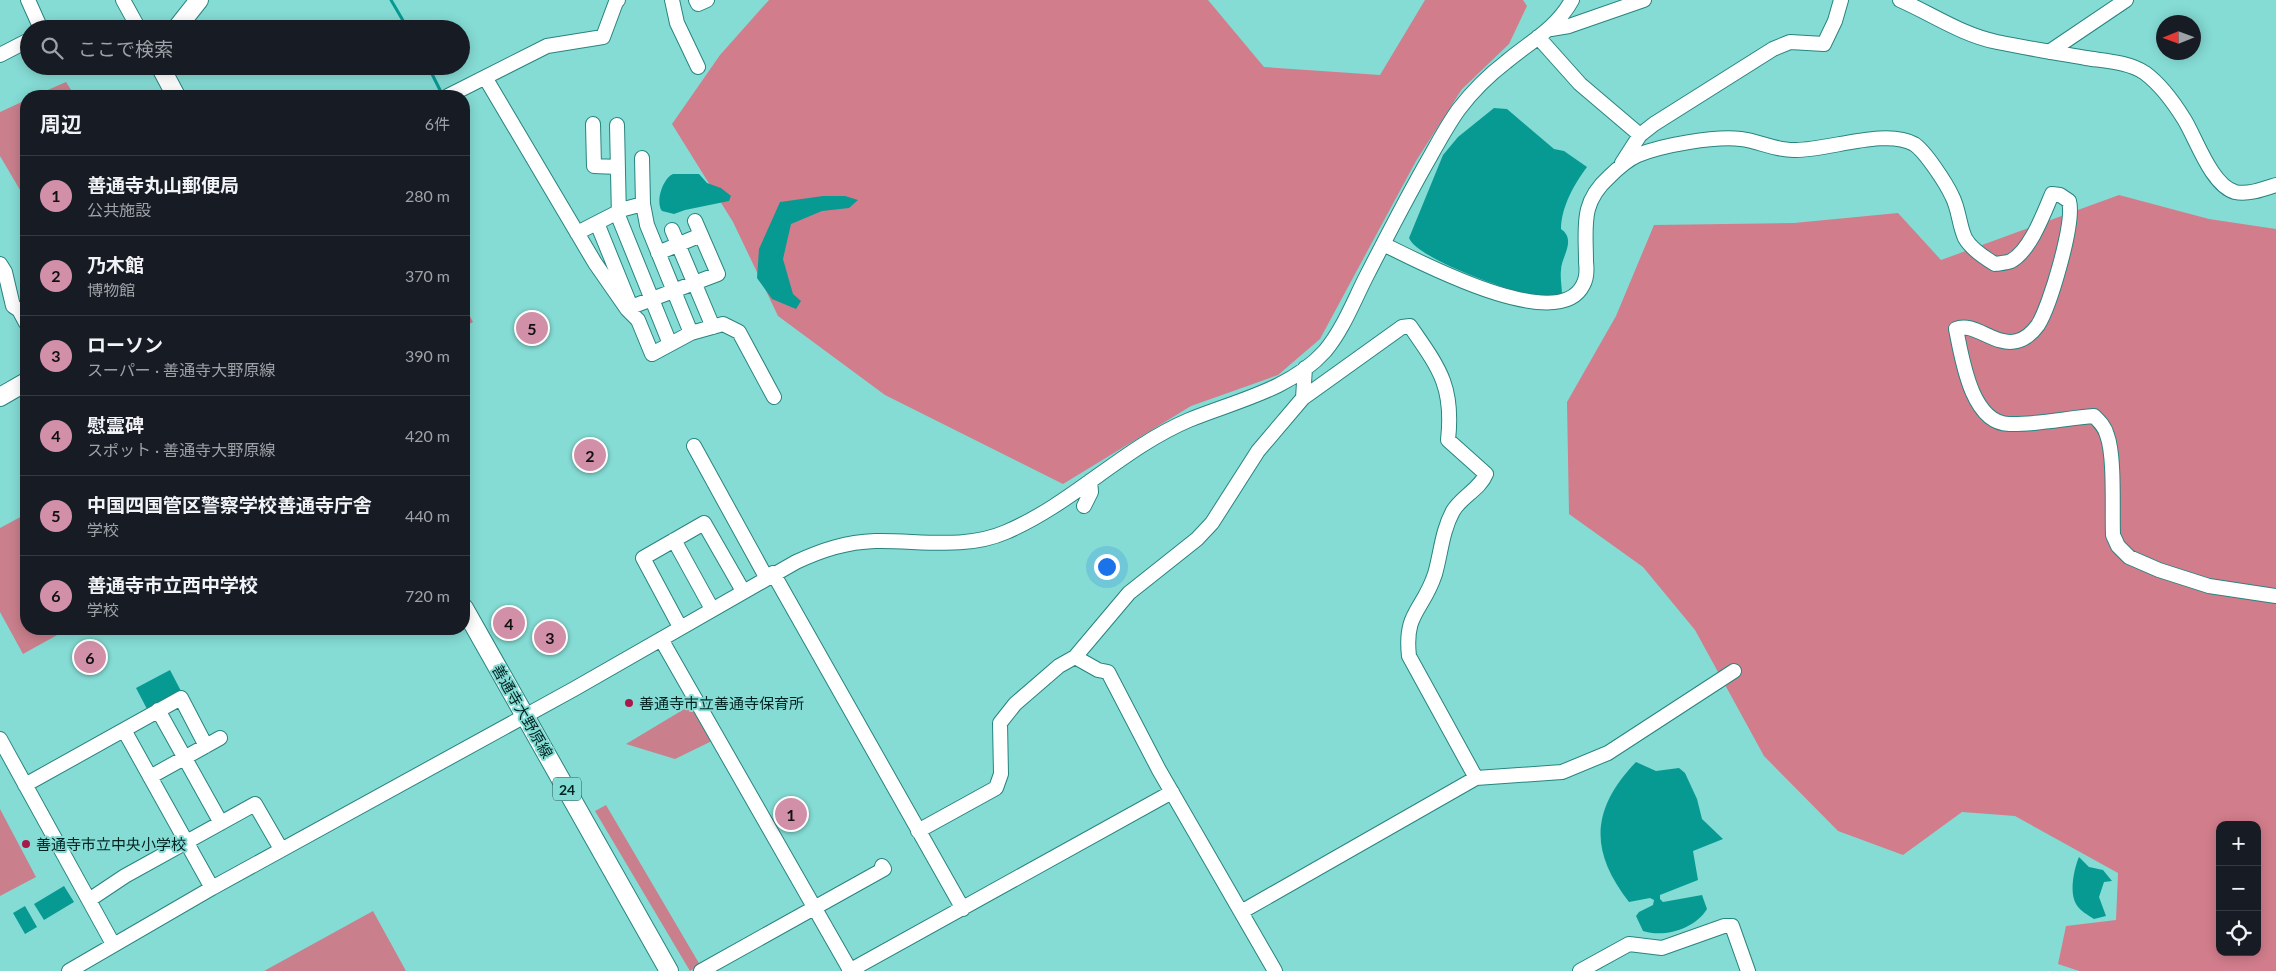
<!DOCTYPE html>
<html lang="ja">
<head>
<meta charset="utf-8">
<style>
  body { margin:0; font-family:Lato,"Noto Sans JP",sans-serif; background:#20242c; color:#f1f3f6 }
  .controls { position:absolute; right:15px; bottom:15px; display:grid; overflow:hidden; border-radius:10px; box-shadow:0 2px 12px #0003 }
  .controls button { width:45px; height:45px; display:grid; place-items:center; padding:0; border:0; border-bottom:1px solid #363941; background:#171b24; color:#f1f3f6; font:25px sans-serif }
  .compass { position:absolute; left:2156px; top:15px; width:45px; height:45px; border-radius:50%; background:#171b24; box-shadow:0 2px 12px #0003; rotate:269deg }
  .you { position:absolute; left:1106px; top:566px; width:18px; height:18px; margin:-12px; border:4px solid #fff; border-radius:50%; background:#1a73e8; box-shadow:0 0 0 8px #1a73e833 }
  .badge { display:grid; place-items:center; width:32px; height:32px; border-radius:50%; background:#d290a8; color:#111; font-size:16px; font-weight:700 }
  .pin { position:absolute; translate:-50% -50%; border:2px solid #fff; box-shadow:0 1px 5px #0006 }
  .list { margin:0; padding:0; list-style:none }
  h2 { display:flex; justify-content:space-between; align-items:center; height:65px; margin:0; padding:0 20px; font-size:21px }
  h2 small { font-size:16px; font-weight:400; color:#9ea1a6 }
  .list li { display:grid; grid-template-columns:32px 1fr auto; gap:15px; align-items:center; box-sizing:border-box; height:80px; padding:0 20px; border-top:1px solid #363941 }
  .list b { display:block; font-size:19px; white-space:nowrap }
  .list p { margin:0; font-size:16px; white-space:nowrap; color:#9ea1a6 }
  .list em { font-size:16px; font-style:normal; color:#9ea1a6 }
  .icon { flex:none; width:28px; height:28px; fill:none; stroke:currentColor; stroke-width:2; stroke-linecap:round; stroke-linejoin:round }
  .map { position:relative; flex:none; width:2276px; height:971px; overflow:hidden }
  .search { position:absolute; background:#171b24; box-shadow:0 2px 12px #0003; left:20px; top:20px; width:450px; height:55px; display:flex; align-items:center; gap:12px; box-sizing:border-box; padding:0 18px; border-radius:28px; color:#9ea1a6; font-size:19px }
  .panel { position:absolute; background:#171b24; box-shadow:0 2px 12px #0003; left:20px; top:90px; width:450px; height:545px; border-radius:20px }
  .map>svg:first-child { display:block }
  .green { fill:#c97f8c }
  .forest { fill:#d27d8c; fill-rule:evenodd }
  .water { fill:#079a93 }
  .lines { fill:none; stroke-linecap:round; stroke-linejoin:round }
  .stream { stroke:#079a93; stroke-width:3 }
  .minor-casing { stroke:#28847f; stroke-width:16 }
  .major-casing { stroke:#28847f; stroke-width:20 }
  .minor { stroke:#fff; stroke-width:14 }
  .major { stroke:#fff; stroke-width:18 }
  .poi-dot { fill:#ab1749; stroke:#85dcd5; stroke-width:2 }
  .labels { text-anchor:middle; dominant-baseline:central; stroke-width:4; stroke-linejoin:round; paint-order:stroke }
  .shield { fill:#85dcd5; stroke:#285a56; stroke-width:1 }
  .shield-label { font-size:14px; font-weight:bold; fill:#002220 }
  .poi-label { font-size:15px; fill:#002220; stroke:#85dcd5; text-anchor:start }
  .street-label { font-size:15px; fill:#002220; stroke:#85dcd5 }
</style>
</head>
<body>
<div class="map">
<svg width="2276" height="971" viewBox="0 0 2276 971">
  <rect width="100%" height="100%" fill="#85dcd5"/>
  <!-- green -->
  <path class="green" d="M66,82L75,96H34Z
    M26,100V200L0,156V112Z
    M464,305L473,322L464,327Z
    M26,514V629H68L23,654L0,612V528Z
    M696,702L716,739L675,759L626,744Z
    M606,805L700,965L690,971L595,811Z
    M0,809L36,877L0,896Z
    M373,911L406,971H264Z"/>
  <!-- forest -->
  <path class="forest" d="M769,0H1208L1264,67L1380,75L1425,0H1523L1527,6L1509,44L1462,89L1416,161L1320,339L1278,375L1191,406L1063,484L885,395L778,316L733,222L672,124L720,55Z
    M2119,195L2209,219L2276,229V971H2079L2058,964L2066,926L2116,920L2118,873L2015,816L1962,812L1903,855L1838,831L1764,756L1695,630L1643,567L1569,514L1567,402L1616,316L1654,225L1794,223L1898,213L1941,260ZM2220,825H2257V952H2220Z"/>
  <!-- water -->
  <path class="water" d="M1494,108L1507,109L1554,149L1564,151L1587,167C1574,184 1561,208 1561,229C1577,240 1561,257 1561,270C1560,278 1562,287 1562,295C1551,295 1538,296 1527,294C1504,289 1417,258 1409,238L1443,155L1458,137Z
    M673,174H699L707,183L721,188L731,196L729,201L685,210L674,214L662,211C655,202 663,178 673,174Z
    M823,196H845L858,200L849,208L822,211L791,224L783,259L793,294L801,301L796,309L772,299L757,278L759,249L780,202Z
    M170,670L181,691L147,709L136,688Z
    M1636,762L1656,771L1679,768L1685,773L1697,799L1702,819L1723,839L1693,851L1698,880L1660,895V899L1663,902L1702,895L1707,909C1695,929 1664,938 1643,931L1636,916L1639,912L1653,905L1654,900L1650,898L1629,902C1589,851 1591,809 1636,762Z
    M2079,857L2089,867L2103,870L2112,881L2104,882L2099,897L2106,916L2094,919C2088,915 2080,911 2076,904C2069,892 2074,869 2079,857Z
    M64,886L74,902L44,920L34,904Z
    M25,906L37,927L25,934L13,913Z"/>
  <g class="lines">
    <!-- stream -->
    <path class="stream" d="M391,0L408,29
      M428,66L441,92L432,96"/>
    <!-- minor casing -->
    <g class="minor-casing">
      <path id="minor" d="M28,0L41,29
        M123,0L139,29
        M672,0L677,23L698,67
        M696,0L698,4L707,0
        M1900,0C1932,14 1962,35 1997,42C2026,48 2057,53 2086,58C2105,61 2129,62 2145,73C2160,84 2174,103 2184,119C2196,138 2211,185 2235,192C2248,195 2264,189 2276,185
        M1551,29L1569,26L1644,0
        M1538,37L1580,84L1640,135
        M2049,52L2126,0
        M0,55L29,40
        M486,79L595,263L627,309L638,320L652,354L691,333L723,324L739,332L774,397
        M448,96L547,46L603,37L616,2L618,0
        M593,124L594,166L618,167
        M617,125L619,218L670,344
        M642,158L643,204L647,225L691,333
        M1622,163L1640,135L1654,124L1773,49L1790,42L1824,44L1835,21L1841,0
        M597,223L629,302
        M672,230L713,327
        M577,233L624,209L643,204
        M1383,244C1418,261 1558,336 1583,285C1587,278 1587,270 1586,262C1586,226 1580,203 1609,177C1617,169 1627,160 1638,155C1663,145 1714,136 1741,139C1759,141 1776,151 1796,150C1829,150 1886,128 1914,144C1925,151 1946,183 1952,196C1959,209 1959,225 1965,238C1971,249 1985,258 1995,264C2000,263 2006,263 2011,261C2030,251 2044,213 2052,194L2060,195L2069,201C2075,222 2050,306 2038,325C2033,332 2025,339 2017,341C1995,347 1974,321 1956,329C1962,358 1971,423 2009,424C2036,425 2067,418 2094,416C2100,422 2105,427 2107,435C2115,456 2112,510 2113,535L2118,546L2129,557L2159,570L2209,586L2276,596
        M658,253L701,235
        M0,264L5,272L13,306L19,310L26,323
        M631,307L718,274L695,221
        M1303,398L1305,368
        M694,446L766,577
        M1084,506L1091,492L1090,481
        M674,540L712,609
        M773,573L963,909
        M680,627L643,558L704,523L743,591
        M661,639L850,970
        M1075,657L1098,670L1108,672L1159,770L1275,971
        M158,710L221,823
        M124,730L212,888
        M0,739L113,944
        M150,777L220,738
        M25,785L181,698L206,746
        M918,831L996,788L1001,774L1000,723L1015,704L1059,666L1075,657L1129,593L1197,539L1212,523L1258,451L1303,398L1402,327L1410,326C1439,368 1454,386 1448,440L1486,474C1480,489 1461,497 1453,511C1442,531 1441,553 1435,574C1423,611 1404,612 1409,656L1476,778
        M89,900L125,876L255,804L281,849
        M1241,912L1476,778L1562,772L1608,753L1734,671
        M69,971L212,888L574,689L796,562C822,550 846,542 875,541C918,540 965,550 1006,532C1072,504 1123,448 1189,420C1235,401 1290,390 1325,351C1342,331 1353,303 1365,279C1386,238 1407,197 1430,157C1439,141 1448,124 1459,109C1472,92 1489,75 1506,62C1531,41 1556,29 1572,0
        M701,971L884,869L882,866
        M849,971L1172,792
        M1580,971L1629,944L1662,948L1724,926H1732L1748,971"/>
    </g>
    <!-- major casing -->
    <g class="major-casing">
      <path id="major" d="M176,29L199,0
        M160,66L176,96
        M0,397L26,382
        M464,608L669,971"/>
    </g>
    <!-- minor -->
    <use href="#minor" class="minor"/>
    <!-- major -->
    <use href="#major" class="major"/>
  </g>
  <!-- markers -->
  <g class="poi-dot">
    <circle cx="629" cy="703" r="5"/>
    <circle cx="26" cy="844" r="5"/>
  </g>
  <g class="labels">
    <!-- shield labels -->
    <rect class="shield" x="553" y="777.5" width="28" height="23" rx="4"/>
    <g class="shield-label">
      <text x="567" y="789">24</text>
    </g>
    <!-- poi labels -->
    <g class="poi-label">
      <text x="639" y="703">善通寺市立善通寺保育所</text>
      <text x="36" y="844">善通寺市立中央小学校</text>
    </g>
    <!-- street labels -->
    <g class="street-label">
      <text transform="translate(523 711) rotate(60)">善通寺大野原線</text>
    </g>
  </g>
</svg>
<div class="controls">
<button>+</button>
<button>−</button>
<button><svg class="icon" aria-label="locate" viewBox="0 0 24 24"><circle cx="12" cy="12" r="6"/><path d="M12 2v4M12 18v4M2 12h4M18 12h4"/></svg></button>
</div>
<svg class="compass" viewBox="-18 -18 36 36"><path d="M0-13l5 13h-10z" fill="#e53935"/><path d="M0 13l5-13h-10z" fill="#9ea1a6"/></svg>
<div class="you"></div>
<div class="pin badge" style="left:791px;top:814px">1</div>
<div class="pin badge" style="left:590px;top:455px">2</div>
<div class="pin badge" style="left:550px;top:637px">3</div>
<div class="pin badge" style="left:509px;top:623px">4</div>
<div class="pin badge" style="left:532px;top:328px">5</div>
<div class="pin badge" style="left:90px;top:657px">6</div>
<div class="search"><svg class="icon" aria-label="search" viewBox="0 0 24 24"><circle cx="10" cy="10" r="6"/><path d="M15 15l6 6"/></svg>ここで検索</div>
<section class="panel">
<h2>周辺<small>6件</small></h2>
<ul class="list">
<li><span class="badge">1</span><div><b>善通寺丸山郵便局</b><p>公共施設</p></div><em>280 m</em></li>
<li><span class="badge">2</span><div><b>乃木館</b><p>博物館</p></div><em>370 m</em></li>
<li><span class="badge">3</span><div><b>ローソン</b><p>スーパー · 善通寺大野原線</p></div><em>390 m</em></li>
<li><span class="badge">4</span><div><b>慰霊碑</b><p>スポット · 善通寺大野原線</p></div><em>420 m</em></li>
<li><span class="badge">5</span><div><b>中国四国管区警察学校善通寺庁舎</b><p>学校</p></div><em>440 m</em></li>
<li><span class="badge">6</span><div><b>善通寺市立西中学校</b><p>学校</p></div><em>720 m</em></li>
</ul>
</section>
</div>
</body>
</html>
